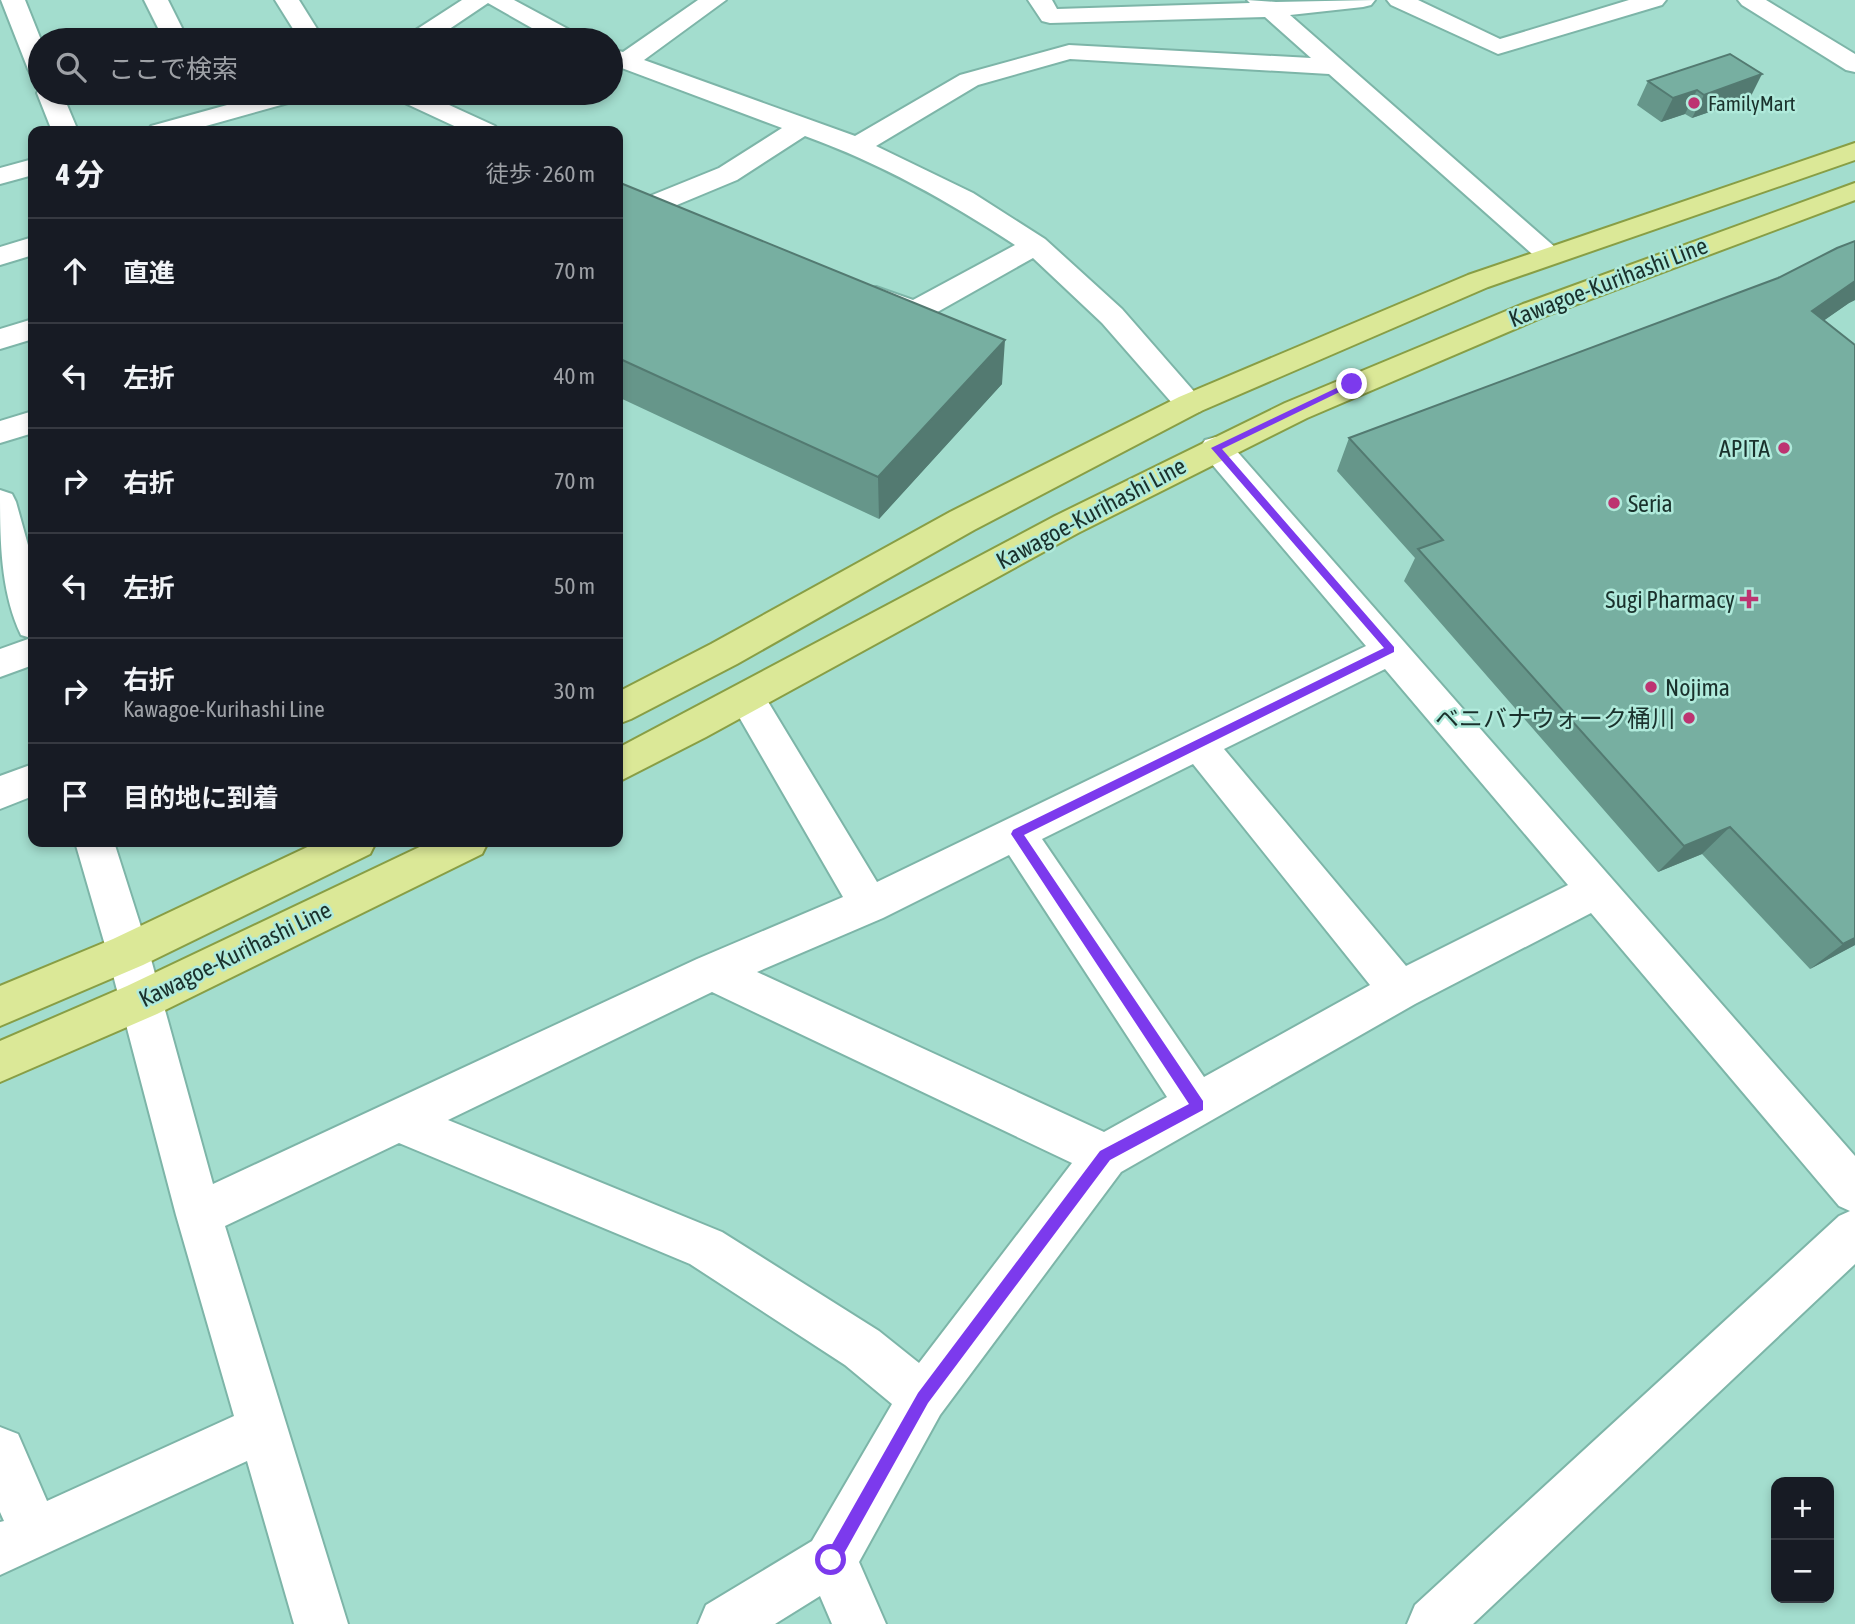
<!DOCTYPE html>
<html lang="ja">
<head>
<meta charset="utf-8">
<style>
  body { margin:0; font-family:"Asap Condensed","Noto Sans JP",sans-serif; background:#20242c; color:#f1f3f6 }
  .controls { position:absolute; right:21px; bottom:21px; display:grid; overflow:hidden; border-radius:14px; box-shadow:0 4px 10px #0003 }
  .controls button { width:63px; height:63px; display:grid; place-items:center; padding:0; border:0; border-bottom:2px solid #363941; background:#171b24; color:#f1f3f6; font:35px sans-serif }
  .stop { position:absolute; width:21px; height:21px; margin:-16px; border:5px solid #7c3aed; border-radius:50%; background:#fff }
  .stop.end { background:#7c3aed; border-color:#fff; box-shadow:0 2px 7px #0008 }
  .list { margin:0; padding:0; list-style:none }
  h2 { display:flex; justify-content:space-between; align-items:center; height:91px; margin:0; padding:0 28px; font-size:30px }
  h2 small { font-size:23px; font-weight:400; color:#9ea1a6 }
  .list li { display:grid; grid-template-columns:46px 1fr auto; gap:21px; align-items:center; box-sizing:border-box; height:105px; padding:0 28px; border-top:2px solid #363941 }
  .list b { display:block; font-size:26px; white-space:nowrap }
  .list p { margin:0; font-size:23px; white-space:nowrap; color:#9ea1a6 }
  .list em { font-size:23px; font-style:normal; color:#9ea1a6 }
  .icon { flex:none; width:38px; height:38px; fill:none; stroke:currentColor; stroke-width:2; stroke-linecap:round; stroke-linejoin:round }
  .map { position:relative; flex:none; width:1855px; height:1624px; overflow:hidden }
  .search { position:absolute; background:#171b24; box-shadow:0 4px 10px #0003; left:28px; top:28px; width:595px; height:77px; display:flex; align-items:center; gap:18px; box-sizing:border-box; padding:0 24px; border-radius:38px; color:#9ea1a6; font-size:26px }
  .panel { position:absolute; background:#171b24; box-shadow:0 4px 10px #0003; left:28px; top:126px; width:595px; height:721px; border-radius:14px }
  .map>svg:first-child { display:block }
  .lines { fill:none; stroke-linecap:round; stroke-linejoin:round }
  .minor-casing { stroke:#7db5a8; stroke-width:4 }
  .major-casing { stroke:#889e45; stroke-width:4 }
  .minor { fill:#fff; fill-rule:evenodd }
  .major { fill:#dbe897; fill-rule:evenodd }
  .wall { fill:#66968a }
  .shaded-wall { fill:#537a71 }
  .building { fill:#77afa1; stroke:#537a71; stroke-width:2 }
  .route { fill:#7c3aed }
  .poi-dot { fill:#bd3471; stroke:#b0eadb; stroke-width:2.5 }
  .labels { text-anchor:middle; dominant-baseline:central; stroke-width:5; stroke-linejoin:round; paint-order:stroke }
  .far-poi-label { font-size:21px; fill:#1a312c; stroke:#b0eadb; text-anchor:start }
  .street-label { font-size:24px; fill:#1a312c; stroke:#b0eadb }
  .poi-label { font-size:24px; fill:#1a312c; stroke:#b0eadb; text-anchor:end }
</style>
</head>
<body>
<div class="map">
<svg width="1855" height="1624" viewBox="0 0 1855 1624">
  <rect width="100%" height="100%" fill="#a3ddce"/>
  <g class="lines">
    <!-- minor casing -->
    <g class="minor-casing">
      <path id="minor" d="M1,0H25L41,40L40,76L31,74L28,69Z
        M144,0H168L188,40H164Z
        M275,0H299L324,40H300Z
        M462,0H514L579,35L582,40H553L488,3L433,40H405L408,35Z
        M698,0H726L644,60L855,136L960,75L1069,45L1311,58L1265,17L1050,23L1042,21L1028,0H1052L1057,9L1250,3L1247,0L1276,2L1375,0L1371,5L1363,7L1290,15L1564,255L1560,261L1550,264L1540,261L1329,74L1070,59L978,85L876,146L973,193L1045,239L1122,309L1205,404L1201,411L1190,415L1179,411L1102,323L1033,258L925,319L915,321L905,319L866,303L862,296L866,289L876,287L913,300L1015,245C948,201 880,163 805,136L737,180L660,212L650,214L640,212L636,206L640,200L719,168L782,128L611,64V49L623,52Z
        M1387,0H1418L1500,39L1629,0H1666L1662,5L1498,54L1391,5Z
        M1738,0H1766L1855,54V72L1846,70L1742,5Z
        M40,89V93H62L78,131H52L37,93Z
        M270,93H310L306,98L188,131H147L151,126Z
        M390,93H423L495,126L499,131H465L394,98Z
        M33,159V175L0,184V168Z
        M33,237V255L0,265V247Z
        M33,319V339L0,349V329Z
        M33,411V433L0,443V421Z
        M1216,437L1227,440L1855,1156V1264L1473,1624H1407L1415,1605L1839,1216L1850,1211L1839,1206L1591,913L1415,1004L1121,1172L940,1415L859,1562L886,1624H832L820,1596L775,1624H698L706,1605L812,1541L892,1404L845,1365L690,1264L399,1143L225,1226L348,1624H294L247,1461L0,1575V1522L4,1521L0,1512V1427L18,1434L47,1501L234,1416L176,1215L107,952L75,842H114L149,952L213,1184L697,959L843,897L735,710L730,700L735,690L748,685L761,690L877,882L1366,646L1205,456L1200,448L1205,440ZM1385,669L1568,885L1406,966L1224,749ZM1193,764L1370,985L1204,1077L1042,839ZM1009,855L1167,1097L1104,1132L757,972L883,918ZM712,992L1072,1163L919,1363L879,1331L722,1232L448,1120Z
        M0,490L12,494L16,502L33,563V665L0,677V649L31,638L21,635C0,591 0,538 0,490Z
        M33,764V796L0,809V776Z"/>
    </g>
    <!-- major casing -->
    <g class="major-casing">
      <path id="major" d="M1855,143V160L1488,287L1201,411L974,530L737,664L631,719L618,724V692L711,644L950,512L1179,397L1468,275Z
        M1855,183V200L1543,317L1307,418L1078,533L706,737L618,782V748L1055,516L1285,403L1523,304Z
        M318,842H376L370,854L143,965L0,1026V986L113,939Z
        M430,842H488L482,854L157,1014L0,1082V1041L127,986Z"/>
    </g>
    <!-- minor -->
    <use href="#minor" class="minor"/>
    <!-- major -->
    <use href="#major" class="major"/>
  </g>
  <!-- wall -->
  <path class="wall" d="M1648,81L1750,98L1692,118L1685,114L1661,122L1637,105Z
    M618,182L1002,384L879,519L618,397Z
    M1855,241V300L1849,303L1824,320L1855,345V945L1810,969L1702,854L1658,872L1404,581L1415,558L1337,471L1349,438L1778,278Z"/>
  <!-- shaded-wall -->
  <path class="shaded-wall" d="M1762,74L1750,98L1692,118L1704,95Z
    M1697,90L1685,114L1661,122L1673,98Z
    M1855,281V300L1849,303L1789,345L1812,311Z
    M1005,340L1002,384L879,519L878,477Z
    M1730,827L1702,854L1658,872L1684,846Z
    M1855,938V945L1810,969L1843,944Z"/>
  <!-- building -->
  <path class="building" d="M1730,54L1762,74L1704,95L1697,90L1673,98L1648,81Z
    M618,182L1005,340L878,477L618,358Z
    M1855,241V281L1812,311L1855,345V938L1843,944L1730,827L1684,846L1418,549L1443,540L1349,438L1778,278L1837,248Z"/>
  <!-- route -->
  <path class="route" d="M1349,382L1356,384L1222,449L1394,647V652L1024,835L1203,1101V1110L1110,1160L928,1403L837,1566L831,1568L826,1566L824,1560L826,1555L918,1393L1100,1151L1189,1104L1011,834L1013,830L1384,648L1211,448Z"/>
  <!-- markers -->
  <g class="poi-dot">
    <circle cx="1694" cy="103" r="7"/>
    <circle cx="1784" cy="448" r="7"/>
    <circle cx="1614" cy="503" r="7"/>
    <path d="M1745.5 588.5h7v7h7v7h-7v7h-7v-7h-7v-7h7z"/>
    <circle cx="1651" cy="687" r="7"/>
    <circle cx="1689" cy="718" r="7"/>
  </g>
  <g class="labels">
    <!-- far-poi labels -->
    <g class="far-poi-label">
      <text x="1708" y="103">FamilyMart</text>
    </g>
    <!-- street labels -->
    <g class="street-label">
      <text transform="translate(1608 282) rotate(-21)">Kawagoe-Kurihashi Line</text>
      <text transform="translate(1091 513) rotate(-28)">Kawagoe-Kurihashi Line</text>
      <text transform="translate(235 954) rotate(-26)">Kawagoe-Kurihashi Line</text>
    </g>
    <!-- poi labels -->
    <g class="poi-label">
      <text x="1770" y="448">APITA</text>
      <text x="1628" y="503" text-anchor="start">Seria</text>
      <text x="1735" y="599">Sugi Pharmacy</text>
      <text x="1665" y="687" text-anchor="start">Nojima</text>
      <text x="1675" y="718">ベニバナウォーク桶川</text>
    </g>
  </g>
</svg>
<div class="controls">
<button>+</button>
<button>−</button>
</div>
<div class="stop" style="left:831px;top:1560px"></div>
<div class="stop end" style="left:1352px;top:384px"></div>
<div class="search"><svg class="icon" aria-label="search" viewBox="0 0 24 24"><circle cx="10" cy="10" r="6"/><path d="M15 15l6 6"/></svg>ここで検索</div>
<section class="panel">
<h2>4 分<small>徒歩 · 260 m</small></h2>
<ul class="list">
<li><svg class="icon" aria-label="ahead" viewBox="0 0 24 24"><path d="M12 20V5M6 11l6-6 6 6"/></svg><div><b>直進</b></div><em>70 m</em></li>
<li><svg class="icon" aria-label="left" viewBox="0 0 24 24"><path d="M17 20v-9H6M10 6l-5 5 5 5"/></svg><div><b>左折</b></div><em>40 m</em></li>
<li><svg class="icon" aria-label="right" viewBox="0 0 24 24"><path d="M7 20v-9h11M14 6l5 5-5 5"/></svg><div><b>右折</b></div><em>70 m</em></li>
<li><svg class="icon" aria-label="left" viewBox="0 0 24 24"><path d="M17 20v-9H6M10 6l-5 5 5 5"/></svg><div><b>左折</b></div><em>50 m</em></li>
<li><svg class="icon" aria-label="right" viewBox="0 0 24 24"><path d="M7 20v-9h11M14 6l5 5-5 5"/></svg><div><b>右折</b><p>Kawagoe-Kurihashi Line</p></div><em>30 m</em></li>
<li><svg class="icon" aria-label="arrive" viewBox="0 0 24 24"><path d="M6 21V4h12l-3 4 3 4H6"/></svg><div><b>目的地に到着</b></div></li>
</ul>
</section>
</div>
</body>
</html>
